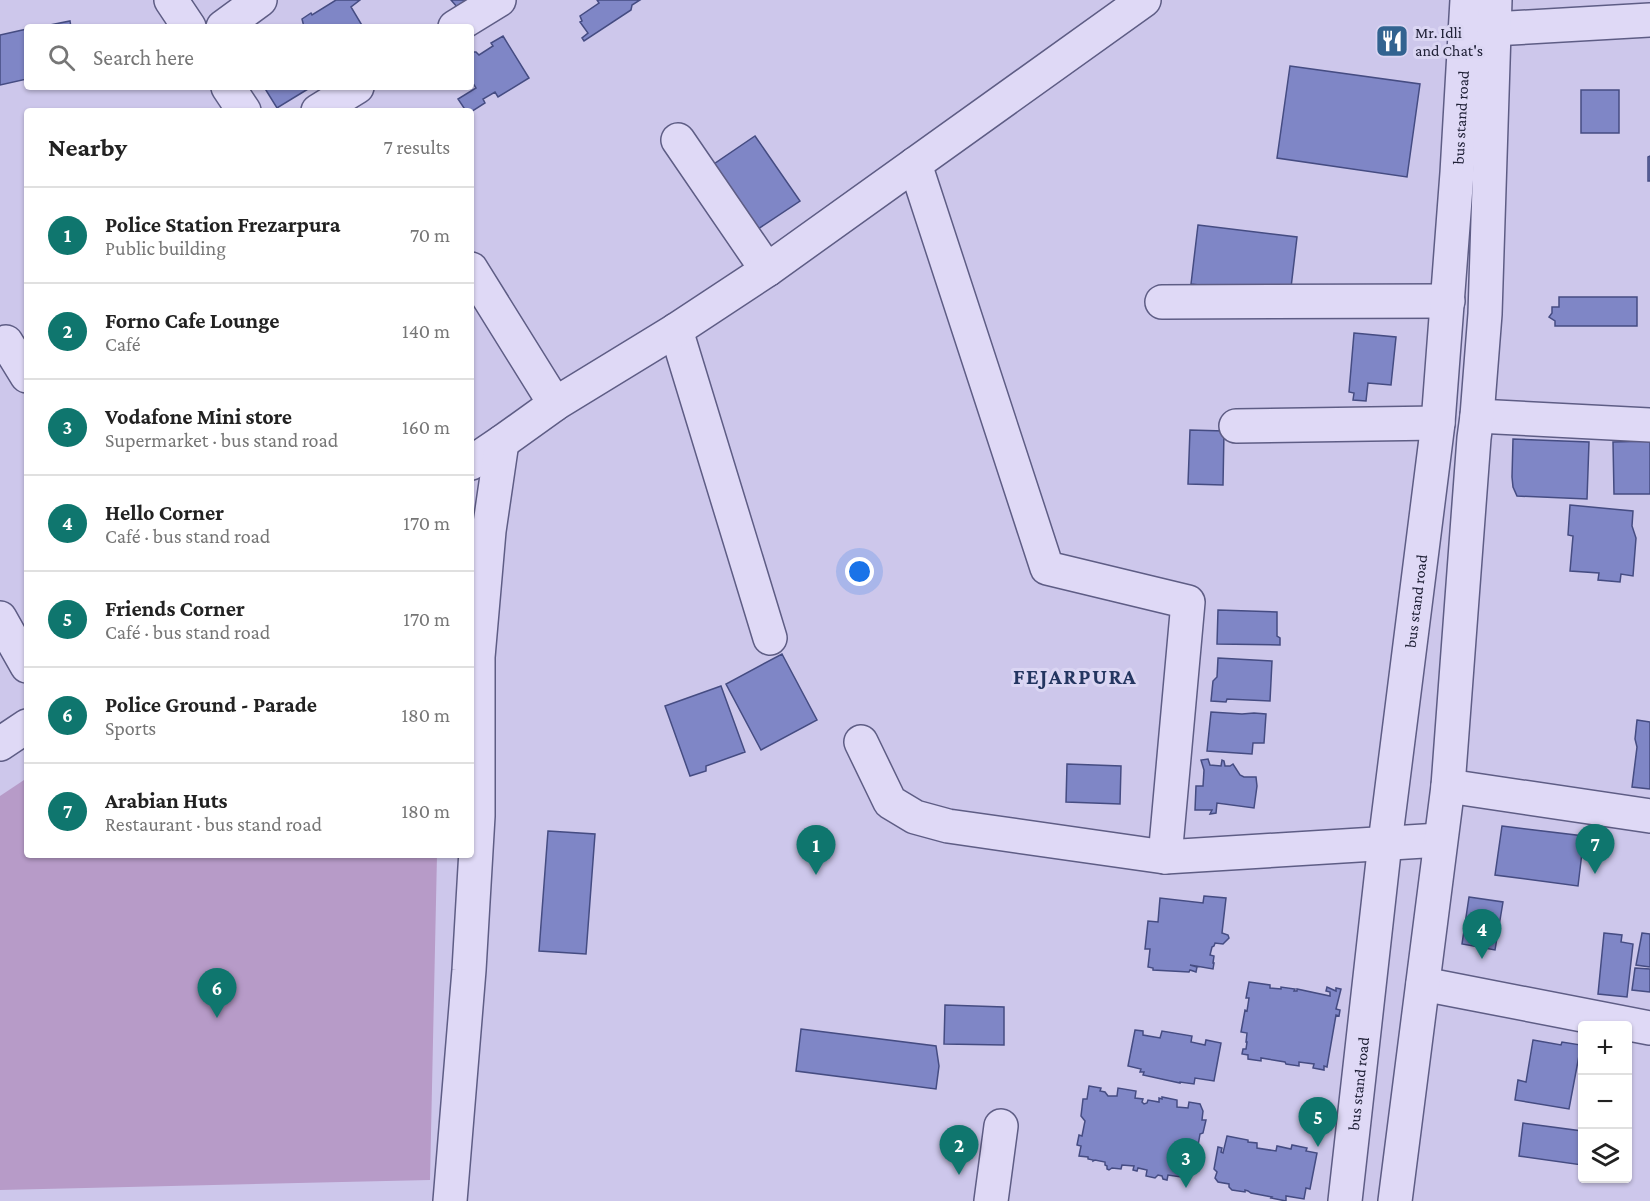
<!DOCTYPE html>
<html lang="en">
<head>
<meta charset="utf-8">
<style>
  body { margin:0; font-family:"Crimson Pro",serif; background:#f6f6f6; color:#222 }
  .controls { position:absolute; right:18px; bottom:18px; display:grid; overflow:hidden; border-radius:6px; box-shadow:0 2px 4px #0004 }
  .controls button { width:54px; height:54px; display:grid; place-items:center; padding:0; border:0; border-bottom:2px solid #e0e0e0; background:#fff; color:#222; font:30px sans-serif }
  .you { position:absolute; left:860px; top:572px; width:21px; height:21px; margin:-15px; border:4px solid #fff; border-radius:50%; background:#1a73e8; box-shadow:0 0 0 9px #1a73e833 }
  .badge { display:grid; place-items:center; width:39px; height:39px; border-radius:50%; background:#0f766e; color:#fff; font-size:20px; font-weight:700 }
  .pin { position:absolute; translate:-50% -50px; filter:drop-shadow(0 2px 3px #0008) }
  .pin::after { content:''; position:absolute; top:32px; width:21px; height:18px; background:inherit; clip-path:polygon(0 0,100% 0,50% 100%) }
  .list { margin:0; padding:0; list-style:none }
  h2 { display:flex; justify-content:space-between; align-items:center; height:78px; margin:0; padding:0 24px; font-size:26px }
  h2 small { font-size:20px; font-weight:400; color:#767676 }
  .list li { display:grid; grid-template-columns:39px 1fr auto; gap:18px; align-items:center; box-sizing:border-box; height:96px; padding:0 24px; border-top:2px solid #e0e0e0 }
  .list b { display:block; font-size:22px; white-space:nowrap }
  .list p { margin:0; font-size:20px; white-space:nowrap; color:#767676 }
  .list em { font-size:20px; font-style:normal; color:#767676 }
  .icon { flex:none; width:33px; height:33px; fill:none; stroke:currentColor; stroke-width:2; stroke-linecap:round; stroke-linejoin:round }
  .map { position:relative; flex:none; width:1650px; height:1201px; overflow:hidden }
  .search { position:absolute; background:#fff; box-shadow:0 2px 4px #0004; left:24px; top:24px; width:450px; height:66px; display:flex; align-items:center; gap:15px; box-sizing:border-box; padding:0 21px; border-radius:6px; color:#767676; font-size:22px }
  .panel { position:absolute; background:#fff; box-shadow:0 2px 4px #0004; left:24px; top:108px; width:450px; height:750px; border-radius:6px }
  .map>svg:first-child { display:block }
  .green { fill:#b79bc8 }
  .building { fill:#7f86c6; stroke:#454c82; stroke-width:1.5 }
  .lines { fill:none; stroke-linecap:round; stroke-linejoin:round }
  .minor-casing { stroke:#5e5d85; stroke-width:36 }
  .minor { stroke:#dfd9f6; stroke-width:33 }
  .labels { text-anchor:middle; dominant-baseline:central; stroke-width:6; stroke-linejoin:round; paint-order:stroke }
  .poi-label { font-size:16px; fill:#202137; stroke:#dbd6f3; text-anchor:start }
  .street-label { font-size:16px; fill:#202137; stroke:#dbd6f3 }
  .district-label { font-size:22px; font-weight:bold; letter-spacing:1.5px; fill:#233560; stroke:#dbd6f3 }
</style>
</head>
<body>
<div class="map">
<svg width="1650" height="1201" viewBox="0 0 1650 1201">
  <rect width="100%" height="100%" fill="#cdc7eb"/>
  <!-- green -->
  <path class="green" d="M27,778V855H437L430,1180L0,1190V796Z"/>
  <!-- building -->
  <path class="building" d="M336,0H360L351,7L363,27H304L302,19L311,13L312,15Z
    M451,0H469L458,8Z
    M597,0H640L632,5L631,10L584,41L582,38L588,33L580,22L582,21L580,16L599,3Z
    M70,21L71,27H40Z
    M27,29V79L0,85V35Z
    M503,36L529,78L498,97L495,92L483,99L485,103L471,112V111H466L458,99L476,88L471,80V52H476L479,55L493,46L491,43Z
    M1290,66L1420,84L1407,177L1277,158Z
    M264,87H306L308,89L277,108Z
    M1581,90H1619V133H1581Z
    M755,136L800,201L755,231L711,166Z
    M1650,156V181H1648V157Z
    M1198,225L1297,237L1290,296L1191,284Z
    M1559,297H1637V326H1555V321L1549,317L1552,313V307H1559Z
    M1354,333L1396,337L1391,385L1368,383L1366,401L1353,400L1354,393L1349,392Z
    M1190,430L1224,431L1223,485L1188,484Z
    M1513,439L1589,442L1587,499L1517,496L1513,487L1512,477Z
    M1650,441V494H1614L1613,442Z
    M1570,505L1633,511L1632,526L1636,538L1633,576L1621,574L1620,582L1598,580L1599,573L1570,571L1573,536L1568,535Z
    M1218,610L1277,612V636L1280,638V645L1217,644Z
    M782,654L817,720L761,750L726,684Z
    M1218,658L1272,661L1270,701L1227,699L1226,702L1211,701L1213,681L1217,677Z
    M721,686L745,752L706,766V771L690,776L665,706Z
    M1211,712L1242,714L1254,713L1266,714L1264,743H1253L1252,754L1207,751Z
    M1637,720L1650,722V789L1632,787L1637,747L1635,739Z
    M1208,759L1210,765L1221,766L1222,760L1224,761L1225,766H1230L1233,764L1240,775L1244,777H1256L1257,786L1254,808L1217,803L1216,813L1210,814L1212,810H1195L1196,786H1203L1204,770L1201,760Z
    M1067,764L1121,766L1120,804L1066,802Z
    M1502,826L1584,836L1578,886L1495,875Z
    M548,831L595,834L586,954L539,951Z
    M1204,896L1226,898L1222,933L1228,935L1229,938L1223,944L1215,943L1214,946L1212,947L1210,955L1214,956L1213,963H1214L1213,969L1190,965L1197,967L1196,972L1190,970L1189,972L1153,970V968L1148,967L1150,949H1145L1148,921L1158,922L1160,898L1203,903Z
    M1469,897L1503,902L1495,950L1462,944Z
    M1604,933L1622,935L1621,942L1633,944L1627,997L1598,994Z
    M1642,933L1650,934V967L1636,965Z
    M1635,968L1650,969V992L1632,990Z
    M1249,982L1270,985V988L1281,989V987L1295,989L1294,991H1297V989L1330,996V992L1326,991L1327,987L1336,991V988L1341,989L1336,1009L1340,1010L1339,1016L1336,1015L1327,1067L1324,1066V1070L1313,1068L1314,1064L1299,1062V1066L1286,1064L1285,1062L1261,1058V1061L1248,1059V1055L1242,1054L1243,1049H1246L1247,1042H1246L1247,1033L1241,1032L1245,1010L1247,1011L1249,998H1246Z
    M945,1005L1004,1007V1045L944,1044Z
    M801,1029L936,1046L939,1066L936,1089L796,1071Z
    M1135,1030L1143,1031V1035L1160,1038L1162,1031L1192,1036L1191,1042L1205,1045L1206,1040L1221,1043L1214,1081L1195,1078L1194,1084L1180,1082V1083L1143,1075L1144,1072H1140L1141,1069L1128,1066Z
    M1533,1040L1561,1045L1562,1042L1581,1045L1569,1109L1515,1100L1518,1080L1526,1082Z
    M1089,1086L1101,1088L1100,1091L1105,1092L1108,1096H1117L1118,1088L1136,1091L1135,1098L1143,1099L1142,1102L1144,1104L1147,1103L1148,1100L1159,1102V1098L1162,1099V1097L1177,1100V1107L1188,1108L1189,1102L1200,1104L1203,1111L1202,1120H1206L1203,1133L1200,1134L1196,1157L1199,1159L1198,1167L1195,1170L1192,1169L1190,1178L1183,1177L1184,1174H1182L1181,1177L1168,1175L1167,1180L1163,1179L1162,1176L1158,1175L1155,1178L1146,1176L1147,1170L1138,1168L1137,1171L1133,1170L1134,1166L1122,1165L1121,1169L1112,1168L1109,1170L1107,1169V1166L1105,1165V1162L1095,1160L1093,1161V1160L1088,1159V1157L1079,1156L1081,1146L1077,1145L1079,1135L1082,1136L1085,1121L1081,1116L1083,1099H1087Z
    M1523,1123L1582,1131V1165L1519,1156Z
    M1227,1136L1248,1140V1142L1257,1143V1148L1276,1151L1277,1146L1291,1149L1292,1145L1307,1148L1306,1151L1317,1153L1310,1189L1306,1188L1304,1199L1286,1196V1201L1271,1198L1272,1197L1251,1193L1248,1191L1245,1190V1192L1232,1190L1229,1187V1184L1218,1182L1215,1178L1217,1172L1214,1169L1218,1147L1222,1148L1221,1152L1223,1153Z"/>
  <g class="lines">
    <!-- minor casing -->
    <g class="minor-casing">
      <g id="minor">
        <path d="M171,0L189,27"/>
        <path d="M223,27L260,0"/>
        <path d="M455,27L499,0"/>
        <path d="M1493,29L1650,20"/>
        <path d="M228,87L244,111"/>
        <path d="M318,111L357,87"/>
        <path d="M678,140L767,270"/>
        <path d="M915,164L1047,568L1188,602L1165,857"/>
        <path d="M471,269L555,404"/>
        <path d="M1162,302L1448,301"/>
        <path d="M676,330L770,638"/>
        <path d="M6,342L27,376"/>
        <path d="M1477,416L1650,425"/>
        <path d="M1236,426L1438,423"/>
        <path d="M471,463L502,442L555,404L676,330L767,270L1144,0"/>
        <path d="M0,618L27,666"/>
        <path d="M861,742L890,802L915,817L948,826L1165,857L1440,840"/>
        <path d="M0,744L27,726"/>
        <path d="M1448,786L1650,816"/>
        <path d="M1423,984L1650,1028"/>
        <path d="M450,1201L469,970L478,816V657L489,531L502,442"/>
        <path d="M991,1201L1001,1126"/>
        <path id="s1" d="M1345,1201L1385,843L1438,423L1457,173L1467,0"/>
        <path d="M1395,1201L1448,786L1474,438L1477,416L1485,314L1495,0"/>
      </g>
    </g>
    <!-- minor -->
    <use href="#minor" class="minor"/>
  </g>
  <!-- icons -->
  <defs>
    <g id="restaurant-square" transform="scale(1.725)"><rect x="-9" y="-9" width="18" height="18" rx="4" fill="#326390" stroke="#dbd6f3"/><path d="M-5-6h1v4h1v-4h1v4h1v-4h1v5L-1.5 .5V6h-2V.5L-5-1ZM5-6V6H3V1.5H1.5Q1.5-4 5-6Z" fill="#fff"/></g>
  </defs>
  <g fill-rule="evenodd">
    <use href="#restaurant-square" x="1392" y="41"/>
  </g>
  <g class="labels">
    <!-- poi labels -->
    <g class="poi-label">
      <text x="1415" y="32">Mr. Idli<tspan x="1415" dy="18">and Chat's</tspan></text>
    </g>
    <!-- street labels -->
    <g class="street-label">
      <text stroke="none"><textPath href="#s1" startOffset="1090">bus stand road</textPath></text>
      <text stroke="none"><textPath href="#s1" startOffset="604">bus stand road</textPath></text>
      <text stroke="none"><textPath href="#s1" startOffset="118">bus stand road</textPath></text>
    </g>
    <!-- district labels -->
    <g class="district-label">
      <text x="1075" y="676">FEJARPURA</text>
    </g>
  </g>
</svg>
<div class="controls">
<button>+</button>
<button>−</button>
<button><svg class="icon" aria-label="layers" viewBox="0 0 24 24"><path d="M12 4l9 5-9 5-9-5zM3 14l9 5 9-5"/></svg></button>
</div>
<div class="you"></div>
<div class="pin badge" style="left:816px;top:875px">1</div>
<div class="pin badge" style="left:959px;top:1175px">2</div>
<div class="pin badge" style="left:1186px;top:1188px">3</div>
<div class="pin badge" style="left:1482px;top:959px">4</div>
<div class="pin badge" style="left:1318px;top:1147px">5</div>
<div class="pin badge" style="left:217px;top:1018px">6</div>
<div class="pin badge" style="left:1595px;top:874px">7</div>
<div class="search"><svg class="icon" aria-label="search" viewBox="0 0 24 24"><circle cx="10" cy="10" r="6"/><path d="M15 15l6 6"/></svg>Search here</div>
<section class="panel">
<h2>Nearby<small>7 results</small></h2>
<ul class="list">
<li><span class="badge">1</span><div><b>Police Station Frezarpura</b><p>Public building</p></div><em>70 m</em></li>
<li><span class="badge">2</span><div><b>Forno Cafe Lounge</b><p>Café</p></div><em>140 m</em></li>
<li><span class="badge">3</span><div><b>Vodafone Mini store</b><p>Supermarket · bus stand road</p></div><em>160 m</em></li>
<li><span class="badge">4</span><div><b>Hello Corner</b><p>Café · bus stand road</p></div><em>170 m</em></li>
<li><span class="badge">5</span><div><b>Friends Corner</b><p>Café · bus stand road</p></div><em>170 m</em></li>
<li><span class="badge">6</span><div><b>Police Ground - Parade</b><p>Sports</p></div><em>180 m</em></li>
<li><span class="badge">7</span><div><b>Arabian Huts</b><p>Restaurant · bus stand road</p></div><em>180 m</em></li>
</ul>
</section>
</div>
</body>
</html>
